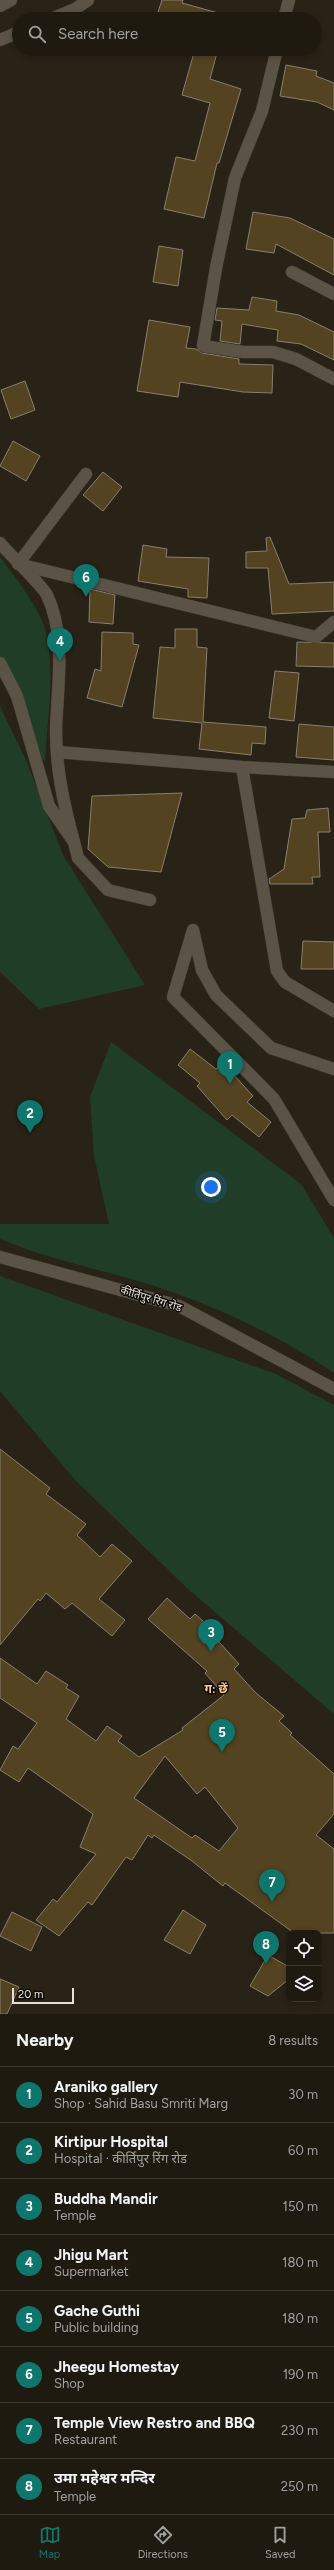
<!DOCTYPE html>
<html lang="en">
<head>
<meta charset="utf-8">
<style>
  body { margin:0; font-family:Figtree,"Noto Sans Devanagari",sans-serif; background:#2c271e; color:#f1f3f6 }
  .controls { position:absolute; right:12px; bottom:12px; display:grid; overflow:hidden; border-radius:8px; box-shadow:0 2px 6px #0003 }
  .controls button { width:36px; height:36px; display:grid; place-items:center; padding:0; border:0; border-bottom:1px solid #3c3830; background:#1f1a10; color:#f1f3f6; font:20px sans-serif }
  .scale { position:absolute; left:12px; bottom:10px; width:62px; box-sizing:border-box; padding-left:4px; border:2px solid #e5e1d9; border-top:0; font-size:11px; line-height:14px; white-space:nowrap; color:#e5e1d9; -webkit-text-stroke:3px #0f0c07; paint-order:stroke }
  .you { position:absolute; left:211px; top:1187px; width:14px; height:14px; margin:-10px; border:3px solid #fff; border-radius:50%; background:#1a73e8; box-shadow:0 0 0 6px #1a73e833 }
  .badge { display:grid; place-items:center; width:26px; height:26px; border-radius:50%; background:#0f766e; color:#fff; font-size:13px; font-weight:700 }
  .pin { position:absolute; translate:-50% -33px; filter:drop-shadow(0 1px 2px #0008) }
  .pin::after { content:''; position:absolute; top:21px; width:14px; height:12px; background:inherit; clip-path:polygon(0 0,100% 0,50% 100%) }
  .list { margin:0; padding:0; list-style:none }
  h2 { display:flex; justify-content:space-between; align-items:center; height:52px; margin:0; padding:0 16px; font-size:17px }
  h2 small { font-size:13px; font-weight:400; color:#a1a19f }
  .list li { display:grid; grid-template-columns:26px 1fr auto; gap:12px; align-items:center; box-sizing:border-box; height:56px; padding:0 16px; border-top:1px solid #3c3830 }
  .list b { display:block; font-size:15px; white-space:nowrap }
  .list p { margin:0; font-size:13px; white-space:nowrap; color:#a1a19f }
  .list em { font-size:13px; font-style:normal; color:#a1a19f }
  .icon { flex:none; width:22px; height:22px; fill:none; stroke:currentColor; stroke-width:2; stroke-linecap:round; stroke-linejoin:round }
  .map { position:relative; flex:none; width:334px; height:2014px; overflow:hidden }
  .search { position:absolute; background:#1f1a10; box-shadow:0 2px 6px #0003; left:12px; right:12px; top:12px; height:44px; display:flex; align-items:center; gap:10px; box-sizing:border-box; padding:0 14px; border-radius:22px; color:#a1a19f; font-size:15px }
  .sheet { height:500px; background:#1f1a10 }
  nav { display:flex; justify-content:space-around; align-items:center; box-sizing:border-box; height:56px; border-top:1px solid #3c3830; background:#1f1a10; font-size:11px; color:#a1a19f }
  nav a { display:grid; justify-items:center; gap:2px }
  nav .on { color:#0f766e }
  .map>svg:first-child { display:block }
  .green { fill:#203e27 }
  .building { fill:#544321; stroke:#877f71; fill-rule:evenodd }
  .lines { fill:none; stroke-linecap:round; stroke-linejoin:round }
  .minor-casing { stroke:#443f36; stroke-width:13 }
  .tertiary-casing { stroke:#443f36; stroke-width:13 }
  .minor { stroke:#5b5446; stroke-width:12 }
  .tertiary { stroke:#5b5446; stroke-width:12 }
  .labels { text-anchor:middle; dominant-baseline:central; stroke-width:3; stroke-linejoin:round; paint-order:stroke }
  .street-label { font-size:11px; fill:#e5e1d9; stroke:#0f0c07 }
  .neighbourhood-label { font-size:12px; font-weight:bold; fill:#fec689; stroke:#0f0c07 }
</style>
</head>
<body>
<div class="map">
<svg width="334" height="2014" viewBox="0 0 334 2014">
  <rect width="100%" height="100%" fill="#292216"/>
  <!-- green -->
  <path class="green" d="M0,557C16,578 42,611 47,636C55,676 47,721 45,762L28,735L0,670Z
    M0,706L26,760L63,855L145,985L39,1009L0,972Z
    M111,1042L301,1184L334,1238V1373C277,1334 214,1305 148,1284C99,1269 47,1259 0,1239V1224H109L94,1156L90,1097Z
    M0,1276L276,1374L334,1405V1714L187,1588L75,1480L0,1391Z"/>
  <!-- building -->
  <path class="building" d="M162,0H183L182,3L240,19H170L157,15Z
    M195,49H218L210,79L241,89L219,163H217L204,218L164,209L176,157L195,161L210,103L182,95Z
    M237,49H265L264,55Z
    M286,65L317,71L316,76L334,83V110L317,102L280,96Z
    M253,212L290,218L334,239V275L276,244L274,253L246,249Z
    M159,246L183,250L178,286L153,282Z
    M252,297L277,301L276,311L299,315L334,332V360L301,344L277,341L278,330L242,324L240,344L220,341L222,321L215,320L217,308L249,310Z
    M149,320L190,327L186,348L196,349L202,353L239,359V364L273,365L272,393L243,392L180,382L178,397L137,391Z
    M25,381L35,410L11,419L1,390Z
    M13,441L40,456L26,481L0,466Z
    M103,472L122,487L103,511L83,495Z
    M270,537L289,584L334,582V611L272,614L268,568H246V552L267,551L266,538Z
    M143,545L167,549L166,557L209,558L207,598L188,597V589L138,581Z
    M90,589L115,595L113,624L89,622Z
    M175,629H197V647L207,648L203,722L266,727L265,744L252,743L251,755L199,749L202,723L153,718L160,647L175,648Z
    M102,632L133,633V644L139,645L122,707L87,698L95,669L101,671Z
    M297,642L334,643V667L296,666Z
    M275,671L299,673L294,721L269,718Z
    M299,724L334,727V760L296,757Z
    M182,793L161,872L108,867L88,849L92,796Z
    M328,808L330,832H318L320,877H312L313,884H270L269,879L284,869L292,819L305,818L307,810Z
    M303,941L334,942V969H301Z
    M190,1049L216,1069L223,1063L253,1096L247,1102L271,1122L259,1137L232,1115L227,1120L197,1086L200,1083L178,1065Z
    M0,1449L50,1488L46,1494L86,1524L77,1535L100,1557L112,1544L132,1561L99,1599L125,1620L112,1636L72,1603L65,1609L46,1593L40,1601L38,1599L0,1645Z
    M167,1598L190,1619L195,1614L212,1629L210,1632L239,1664L234,1669L256,1693L284,1716L279,1721L292,1733L290,1735L334,1774V1814L316,1835L334,1849V1933H294L225,1883L223,1886L192,1861L154,1835L152,1838L148,1835L132,1860L126,1857L92,1905L88,1902L59,1936L36,1920L53,1899L57,1902L96,1854L80,1847L93,1814L28,1768L19,1782L0,1770L13,1746L18,1749L37,1723L0,1698V1658L37,1684L46,1671L68,1685L66,1688L79,1696L66,1719L96,1741L107,1726L122,1736L118,1741L139,1757L183,1730L182,1728L224,1695L205,1673L207,1671L148,1619ZM165,1756L197,1794L205,1787L238,1828L219,1851L195,1835L192,1838L134,1798Z
    M183,1910L206,1925L190,1954L164,1940Z
    M12,1912L42,1927L31,1951L0,1936Z
    M268,1955L289,1967V1979L268,1996L250,1986Z
    M0,1979L19,1987L7,2014H0Z"/>
  <g class="lines">
    <!-- minor casing -->
    <g class="minor-casing">
      <path id="minor" d="M0,6L11,0
        M51,19L75,9L88,0
        M284,19L289,0
        M0,40L19,32
        M277,49L262,111L235,178L216,268L203,346L243,352H273L296,359L334,379
        M292,272L334,294
        M0,543C10,555 42,585 47,595C67,638 57,686 56,731C56,770 64,805 74,842
        M18,564L316,637L334,622
        M18,564L86,474
        M0,663L17,696L49,806L74,842L78,858L108,890L150,900
        M57,752L242,767L334,772
        M242,767L277,971L285,982L334,1011
        M334,1069L271,1048L216,995L202,970L193,930L173,997L274,1099L334,1200"/>
    </g>
    <!-- tertiary casing -->
    <g class="tertiary-casing">
      <path id="tertiary" d="M0,1257L179,1306L334,1389"/>
    </g>
    <!-- minor -->
    <use href="#minor" class="minor"/>
    <!-- tertiary -->
    <use href="#tertiary" class="tertiary"/>
  </g>
  <g class="labels">
    <!-- street labels -->
    <g class="street-label">
      <text transform="translate(151 1299) rotate(17)">कीर्तिपुर रिंग रोड</text>
    </g>
    <!-- neighbourhood labels -->
    <g class="neighbourhood-label">
      <text x="216" y="1689">ग: छें</text>
    </g>
  </g>
</svg>
<div class="controls">
<button><svg class="icon" aria-label="locate" viewBox="0 0 24 24"><circle cx="12" cy="12" r="6"/><path d="M12 2v4M12 18v4M2 12h4M18 12h4"/></svg></button>
<button><svg class="icon" aria-label="layers" viewBox="0 0 24 24"><path d="M12 4l9 5-9 5-9-5zM3 14l9 5 9-5"/></svg></button>
</div>
<div class="scale">20 m</div>
<div class="you"></div>
<div class="pin badge" style="left:230px;top:1084px">1</div>
<div class="pin badge" style="left:30px;top:1133px">2</div>
<div class="pin badge" style="left:211px;top:1652px">3</div>
<div class="pin badge" style="left:60px;top:661px">4</div>
<div class="pin badge" style="left:222px;top:1752px">5</div>
<div class="pin badge" style="left:86px;top:597px">6</div>
<div class="pin badge" style="left:272px;top:1902px">7</div>
<div class="pin badge" style="left:266px;top:1964px">8</div>
<div class="search"><svg class="icon" aria-label="search" viewBox="0 0 24 24"><circle cx="10" cy="10" r="6"/><path d="M15 15l6 6"/></svg>Search here</div>
</div>
<section class="sheet">
<h2>Nearby<small>8 results</small></h2>
<ul class="list">
<li><span class="badge">1</span><div><b>Araniko gallery</b><p>Shop · Sahid Basu Smriti Marg</p></div><em>30 m</em></li>
<li><span class="badge">2</span><div><b>Kirtipur Hospital</b><p>Hospital · कीर्तिपुर रिंग रोड</p></div><em>60 m</em></li>
<li><span class="badge">3</span><div><b>Buddha Mandir</b><p>Temple</p></div><em>150 m</em></li>
<li><span class="badge">4</span><div><b>Jhigu Mart</b><p>Supermarket</p></div><em>180 m</em></li>
<li><span class="badge">5</span><div><b>Gache Guthi</b><p>Public building</p></div><em>180 m</em></li>
<li><span class="badge">6</span><div><b>Jheegu Homestay</b><p>Shop</p></div><em>190 m</em></li>
<li><span class="badge">7</span><div><b>Temple View Restro and BBQ</b><p>Restaurant</p></div><em>230 m</em></li>
<li><span class="badge">8</span><div><b>उमा महेश्वर मन्दिर</b><p>Temple</p></div><em>250 m</em></li>
</ul>
</section>
<nav>
<a class="on"><svg class="icon" aria-label="map" viewBox="0 0 24 24"><path d="M3 6l6-2 6 2 6-2v14l-6 2-6-2-6 2zM9 4v14M15 6v14"/></svg>Map</a>
<a><svg class="icon" aria-label="directions" viewBox="0 0 24 24"><path d="M12 3l9 9-9 9-9-9zM9 14v-3h6M13 9l2 2-2 2"/></svg>Directions</a>
<a><svg class="icon" aria-label="saved" viewBox="0 0 24 24"><path d="M7 4h10v16l-5-4-5 4z"/></svg>Saved</a>
</nav>
</body>
</html>
